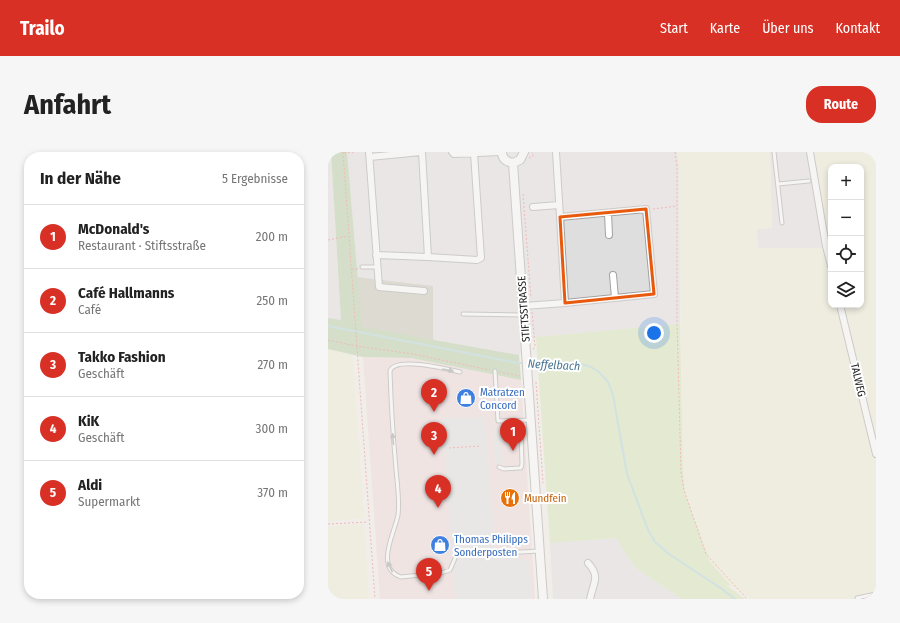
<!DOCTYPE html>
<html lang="de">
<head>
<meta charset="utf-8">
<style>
  body { margin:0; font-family:"Fira Sans Condensed",sans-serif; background:#f6f6f6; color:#222 }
  .controls { position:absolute; right:12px; top:12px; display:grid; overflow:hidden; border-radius:8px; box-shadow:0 2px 6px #0003 }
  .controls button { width:36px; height:36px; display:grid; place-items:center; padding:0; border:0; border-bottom:1px solid #e0e0e0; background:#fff; color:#222; font:20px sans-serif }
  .you { position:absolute; left:326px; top:181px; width:14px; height:14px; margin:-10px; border:3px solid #fff; border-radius:50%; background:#1a73e8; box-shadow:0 0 0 6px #1a73e833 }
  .badge { display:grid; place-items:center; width:26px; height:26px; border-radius:50%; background:#d93025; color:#fff; font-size:13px; font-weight:700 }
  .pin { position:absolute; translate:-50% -33px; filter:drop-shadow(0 1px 2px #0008) }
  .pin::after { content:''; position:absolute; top:21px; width:14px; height:12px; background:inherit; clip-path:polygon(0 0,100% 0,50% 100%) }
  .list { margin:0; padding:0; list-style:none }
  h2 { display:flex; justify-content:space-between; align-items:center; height:52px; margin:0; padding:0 16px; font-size:17px }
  h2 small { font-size:13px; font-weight:400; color:#767676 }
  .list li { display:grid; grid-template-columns:26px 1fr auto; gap:12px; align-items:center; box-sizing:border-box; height:64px; padding:0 16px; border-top:1px solid #e0e0e0 }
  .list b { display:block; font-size:15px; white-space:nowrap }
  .list p { margin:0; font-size:13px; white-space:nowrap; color:#767676 }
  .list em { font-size:13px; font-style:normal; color:#767676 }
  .icon { flex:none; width:22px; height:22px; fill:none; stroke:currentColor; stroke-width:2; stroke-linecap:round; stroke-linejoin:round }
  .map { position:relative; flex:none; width:548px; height:447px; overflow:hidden; border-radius:16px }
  header { display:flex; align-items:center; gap:24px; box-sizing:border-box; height:56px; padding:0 20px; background:#d93025; color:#fff }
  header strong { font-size:19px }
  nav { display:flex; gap:22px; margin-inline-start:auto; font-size:14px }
  .intro { display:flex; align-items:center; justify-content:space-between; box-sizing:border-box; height:96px; padding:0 24px }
  h1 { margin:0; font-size:28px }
  .button { padding:10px 18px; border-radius:16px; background:#d93025; color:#fff; font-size:14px; font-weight:700 }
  main { display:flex; gap:24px; padding:0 24px }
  aside { flex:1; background:#fff; border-radius:16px; box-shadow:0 2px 6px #0003 }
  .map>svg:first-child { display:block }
  .residential { fill:#dfdedf }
  .commercial { fill:#f0dadc }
  .construction { fill:#c5c3b5 }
  .farmland { fill:#eeedd6; fill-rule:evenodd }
  .grass { fill:#d2e6b3 }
  .forest { fill:#b3cda1 }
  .parking { fill:#e1e1e1 }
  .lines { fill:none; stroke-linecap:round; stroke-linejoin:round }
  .stream { stroke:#add5db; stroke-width:2 }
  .service-casing { stroke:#a2a2a2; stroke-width:5 }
  .minor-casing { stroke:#a2a2a2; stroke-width:8 }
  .tertiary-casing { stroke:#a2a2a2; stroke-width:10 }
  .path { stroke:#f07b7c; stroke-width:1; stroke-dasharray:2 2; stroke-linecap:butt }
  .service { stroke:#fff; stroke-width:3 }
  .minor { stroke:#fff; stroke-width:6 }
  .tertiary { stroke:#fff; stroke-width:8 }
  .oneway { fill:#9b9b9b }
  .marked { fill:none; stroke:#e8590c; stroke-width:3; stroke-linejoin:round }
  .labels { text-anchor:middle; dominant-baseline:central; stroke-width:4; stroke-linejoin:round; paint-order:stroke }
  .street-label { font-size:11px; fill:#212121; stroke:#fff }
  .shop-label { font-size:11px; fill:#366cbe; stroke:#fff; text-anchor:start }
  .food-label { font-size:11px; fill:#c56008; stroke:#fff; text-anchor:start }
  .water-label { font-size:12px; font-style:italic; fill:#4a7794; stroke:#fff }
</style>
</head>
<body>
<header>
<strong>Trailo</strong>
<nav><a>Start</a><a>Karte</a><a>Über uns</a><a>Kontakt</a></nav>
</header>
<div class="intro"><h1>Anfahrt</h1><a class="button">Route</a></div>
<main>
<aside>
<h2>In der Nähe<small>5 Ergebnisse</small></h2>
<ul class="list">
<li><span class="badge">1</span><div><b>McDonald's</b><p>Restaurant · Stiftsstraße</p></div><em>200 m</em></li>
<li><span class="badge">2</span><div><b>Café Hallmanns</b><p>Café</p></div><em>250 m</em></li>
<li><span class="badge">3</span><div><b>Takko Fashion</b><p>Geschäft</p></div><em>270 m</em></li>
<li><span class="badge">4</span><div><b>KiK</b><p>Geschäft</p></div><em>300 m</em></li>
<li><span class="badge">5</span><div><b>Aldi</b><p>Supermarkt</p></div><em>370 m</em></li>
</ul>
</aside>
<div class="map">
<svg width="548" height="447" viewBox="0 0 548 447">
  <rect width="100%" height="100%" fill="#f1ede9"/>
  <!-- residential -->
  <path class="residential" d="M0,0H3L13,168L0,166Z
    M19,0H349L351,14L352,172L208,185L191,203L34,175Z
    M442,0H484L495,96H430L429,77L444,76Z
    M289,386L295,398L309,417L354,447H225L222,391Z"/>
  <!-- commercial -->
  <path class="commercial" d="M35,205L83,206L193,228L207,447H52Z"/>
  <!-- construction -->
  <path class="construction" d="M28,125L105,134V189L32,175Z"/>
  <!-- farmland -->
  <path class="farmland" d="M349,0H442L444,76L429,77L430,96H494L484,0H548V447H422L418,443L403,434L382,410L357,342L355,321L351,14ZM503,15H533V153H503Z
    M0,197L24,202L36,366L0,369Z
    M36,372L41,447H0V375Z"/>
  <!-- grass -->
  <path class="grass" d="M352,172L355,321L357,342L382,410L403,434L398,433L417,447H354L309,417L295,398L289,386L222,391L208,185Z"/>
  <!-- forest -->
  <path class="forest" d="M3,0H19L34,175L191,203L193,228L83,206L35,205L0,197V166L13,168Z"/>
  <!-- parking -->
  <path class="parking" d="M46,107L47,122L32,123L31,108Z
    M157,265L168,404L201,408L204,447H127L114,266Z
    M173,275L175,311H167L165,276Z"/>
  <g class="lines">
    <!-- stream -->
    <path class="stream" d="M0,174L190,211H196
      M200,211L253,212L263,215L271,220L280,230L285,243L299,322L320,378L327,390L341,402L394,437L407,447"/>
    <!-- service casing -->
    <g class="service-casing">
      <path id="service" d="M446,0L454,71
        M450,32L481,29
        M34,115H49
        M135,162L194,163
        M167,219L170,269L202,268
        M171,315L176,317L191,316H193L194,312L193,280C188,275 182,276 175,277
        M159,402L211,399
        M128,404L122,418L113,421L73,425C46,416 67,380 70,363C72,348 69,331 68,317C65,284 63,252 62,219C67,204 119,217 132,220
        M529,446L548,442"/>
    </g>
    <!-- minor casing -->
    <g class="minor-casing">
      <path id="minor" d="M41,0L51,135L96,139
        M94,0L100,105
        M124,0L126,2L172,0
        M228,0L232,65
        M482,0L498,94L503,114
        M42,5L93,0
        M205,55L231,53
        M280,61L281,83
        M48,103L100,105L149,108L153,106L146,1
        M285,123L287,146
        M512,153L548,302
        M196,154L237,151L326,142L318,57L232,65L237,151
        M260,411C273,425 265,431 262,447"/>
    </g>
    <!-- tertiary casing -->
    <g class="tertiary-casing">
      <path id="tertiary" d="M174,0C174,7 179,10 185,11L192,8L196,0
        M185,11L215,447"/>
    </g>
    <!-- path -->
    <path class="path" d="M15,0L47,447
      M347,0L349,15V168L353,320L356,338L378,402L419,447
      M16,1L27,0
      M201,6L205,4L204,0
      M195,42L203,146
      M325,57L349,54
      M0,88L20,84
      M24,117H30
      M204,160L207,194L205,198
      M0,188L28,194L85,202L162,218
      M171,220L192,224
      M208,230L215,331
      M121,296L152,294
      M0,372L40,370"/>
    <!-- service -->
    <use href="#service" class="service"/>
    <!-- minor -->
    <use href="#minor" class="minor"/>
    <!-- tertiary -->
    <use href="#tertiary" class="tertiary"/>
  </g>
  <!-- one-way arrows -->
  <defs><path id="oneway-solid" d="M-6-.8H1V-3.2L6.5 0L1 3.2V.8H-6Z"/></defs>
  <g class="oneway">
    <use href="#oneway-solid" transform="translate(120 218) rotate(10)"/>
    <use href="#oneway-solid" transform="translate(65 287) rotate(-94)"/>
    <use href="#oneway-solid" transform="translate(62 415) rotate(-115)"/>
  </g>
  <!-- marked area -->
  <path d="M0 0H548V447H0ZM318,57L326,142L237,151L232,65Z" fill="#f1ede9" fill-opacity=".55" fill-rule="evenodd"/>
  <path class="marked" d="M318,57L326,142L237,151L232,65Z"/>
  <!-- icons -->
  <defs>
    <g id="shop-disc" transform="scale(1)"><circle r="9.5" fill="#3f7fe0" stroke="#fff"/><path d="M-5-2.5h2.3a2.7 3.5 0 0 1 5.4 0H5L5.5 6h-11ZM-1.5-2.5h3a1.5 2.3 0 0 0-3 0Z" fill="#fff"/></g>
    <g id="restaurant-disc" transform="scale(1)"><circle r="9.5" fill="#e8710a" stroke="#fff"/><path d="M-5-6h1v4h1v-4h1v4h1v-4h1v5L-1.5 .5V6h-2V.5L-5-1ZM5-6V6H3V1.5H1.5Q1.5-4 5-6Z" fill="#fff"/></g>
  </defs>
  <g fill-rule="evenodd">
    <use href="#shop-disc" x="138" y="246"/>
    <use href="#restaurant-disc" x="182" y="346"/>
    <use href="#shop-disc" x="112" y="393"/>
  </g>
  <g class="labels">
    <!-- street labels -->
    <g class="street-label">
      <text transform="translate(196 157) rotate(-94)">STIFTSSTRASSE</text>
      <text transform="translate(530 228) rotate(77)">TALWEG</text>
    </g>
    <!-- shop labels -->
    <g class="shop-label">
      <text x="152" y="240">Matratzen<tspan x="152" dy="13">Concord</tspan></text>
      <text x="126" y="387">Thomas Philipps<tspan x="126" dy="13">Sonderposten</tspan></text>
    </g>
    <!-- food labels -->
    <g class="food-label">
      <text x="196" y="346">Mundfein</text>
    </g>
    <!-- water labels -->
    <g class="water-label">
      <text transform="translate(226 213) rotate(3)">Neffelbach</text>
    </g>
  </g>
</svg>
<div class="controls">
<button>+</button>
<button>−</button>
<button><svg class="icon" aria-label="locate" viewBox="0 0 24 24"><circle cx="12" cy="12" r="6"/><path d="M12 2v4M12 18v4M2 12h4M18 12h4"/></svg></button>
<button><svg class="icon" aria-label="layers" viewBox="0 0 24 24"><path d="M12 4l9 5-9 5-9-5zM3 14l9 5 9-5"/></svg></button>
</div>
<div class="you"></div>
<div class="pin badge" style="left:185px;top:299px">1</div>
<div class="pin badge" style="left:106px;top:260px">2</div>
<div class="pin badge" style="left:106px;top:303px">3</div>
<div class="pin badge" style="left:110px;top:356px">4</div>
<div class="pin badge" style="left:101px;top:439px">5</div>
</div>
</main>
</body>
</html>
